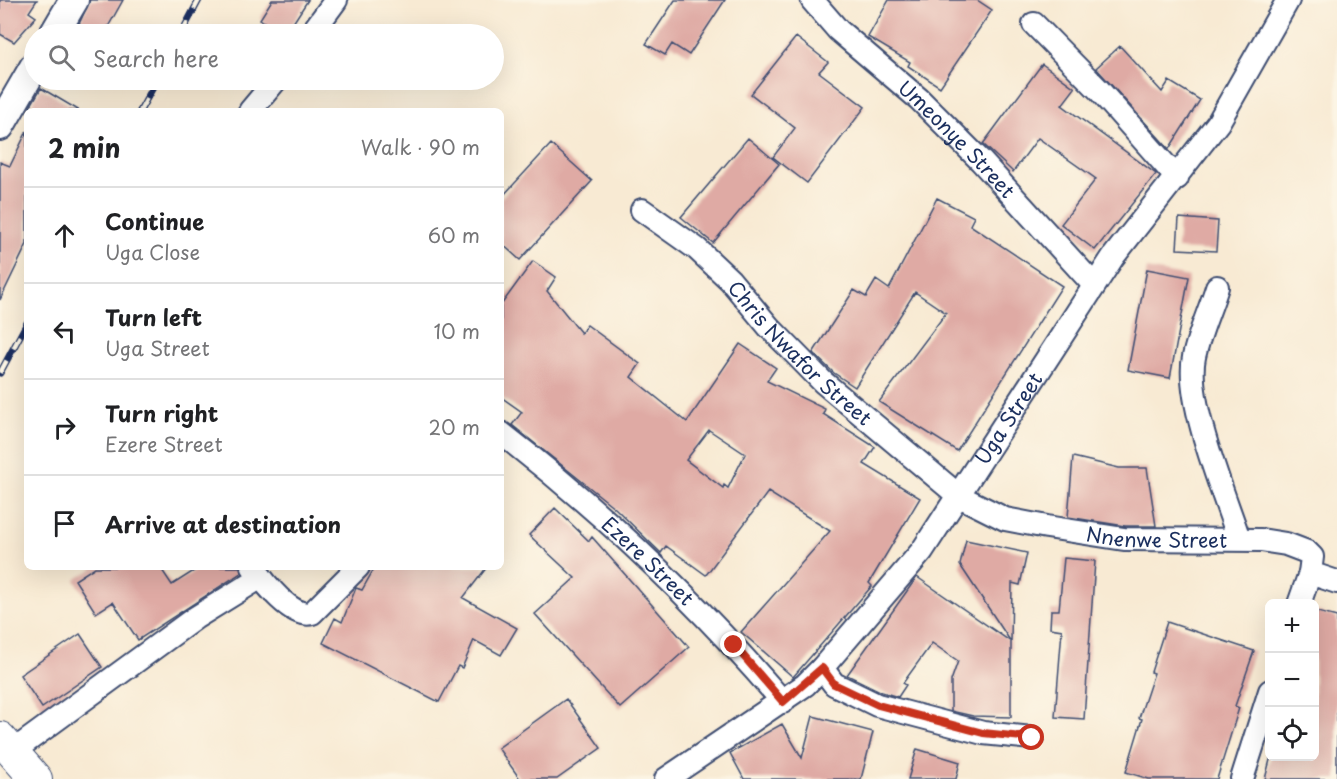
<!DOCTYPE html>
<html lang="en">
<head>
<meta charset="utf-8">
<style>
  body { margin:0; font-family:"Playpen Sans",sans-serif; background:#f6f6f6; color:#202124 }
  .controls { position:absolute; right:18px; bottom:18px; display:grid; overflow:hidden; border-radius:9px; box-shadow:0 6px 24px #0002 }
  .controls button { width:54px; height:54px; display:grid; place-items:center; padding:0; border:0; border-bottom:2px solid #e0e0e0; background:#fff; color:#202124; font:30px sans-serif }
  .stop { position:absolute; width:18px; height:18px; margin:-14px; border:4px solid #c8321e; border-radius:50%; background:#fff }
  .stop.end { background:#c8321e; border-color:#fff; box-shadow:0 2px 6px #0008 }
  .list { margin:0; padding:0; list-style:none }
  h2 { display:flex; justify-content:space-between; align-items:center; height:78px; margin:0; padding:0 24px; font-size:26px }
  h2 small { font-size:20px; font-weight:400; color:#757577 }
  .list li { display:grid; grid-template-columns:39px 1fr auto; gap:18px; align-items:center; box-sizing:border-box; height:96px; padding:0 24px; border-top:2px solid #e0e0e0 }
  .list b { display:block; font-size:22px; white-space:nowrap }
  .list p { margin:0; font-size:20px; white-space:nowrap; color:#757577 }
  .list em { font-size:20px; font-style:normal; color:#757577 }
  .icon { flex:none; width:33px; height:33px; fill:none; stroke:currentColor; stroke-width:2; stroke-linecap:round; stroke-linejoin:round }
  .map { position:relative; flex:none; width:1337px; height:779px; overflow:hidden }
  .search { position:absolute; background:#fff; box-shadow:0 6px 24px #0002; left:24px; top:24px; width:480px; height:66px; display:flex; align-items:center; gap:15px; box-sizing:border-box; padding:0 21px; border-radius:33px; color:#757577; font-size:22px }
  .panel { position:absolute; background:#fff; box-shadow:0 6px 24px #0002; left:24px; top:108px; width:480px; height:462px; border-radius:9px }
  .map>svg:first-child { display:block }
  .building { fill:#dfaaa4; fill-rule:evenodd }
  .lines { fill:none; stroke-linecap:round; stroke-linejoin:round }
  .minor-casing { stroke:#3c4b70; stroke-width:26 }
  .tertiary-casing { stroke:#3c4b70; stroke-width:32 }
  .secondary-casing { stroke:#3c4b70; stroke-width:34 }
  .minor { stroke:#fff; stroke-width:22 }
  .tertiary { stroke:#fff; stroke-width:28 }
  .secondary { stroke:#fff; stroke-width:32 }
  .rail-casing { stroke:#1b2f5e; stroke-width:7 }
  .rail { stroke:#fcf5e5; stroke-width:4.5; stroke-dasharray:14; stroke-linecap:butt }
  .route { stroke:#c8321e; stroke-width:8 }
  .labels { text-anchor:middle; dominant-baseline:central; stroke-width:4.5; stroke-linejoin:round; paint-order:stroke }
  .street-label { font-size:20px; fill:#1b2f5e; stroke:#fcf5e5 }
</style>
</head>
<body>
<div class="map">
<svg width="1337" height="779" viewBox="0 0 1337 779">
  <rect width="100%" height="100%" fill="#fcf5e5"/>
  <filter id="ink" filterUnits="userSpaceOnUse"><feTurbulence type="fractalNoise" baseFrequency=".0167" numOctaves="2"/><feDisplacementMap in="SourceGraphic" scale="12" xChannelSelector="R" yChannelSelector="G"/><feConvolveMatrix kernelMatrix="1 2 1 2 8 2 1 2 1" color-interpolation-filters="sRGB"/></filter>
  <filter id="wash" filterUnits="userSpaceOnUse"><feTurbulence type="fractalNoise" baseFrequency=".008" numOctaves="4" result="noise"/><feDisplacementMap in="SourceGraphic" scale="24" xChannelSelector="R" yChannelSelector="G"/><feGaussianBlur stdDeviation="1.35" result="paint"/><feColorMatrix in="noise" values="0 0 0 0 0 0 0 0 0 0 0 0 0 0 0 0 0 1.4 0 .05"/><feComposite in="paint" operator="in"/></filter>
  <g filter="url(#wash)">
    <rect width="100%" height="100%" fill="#f8ead3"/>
    <g id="blocks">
      <!-- building -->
      <path class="building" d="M0,0H37L29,12L36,17L14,42L0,34Z
        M90,0H123L104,34H98L79,24Z
        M272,0H308L286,34H257L264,22L260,19Z
        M675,0H725L689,55L672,44L665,55L646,44Z
        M889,0H977L992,10L940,87L908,66L910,62L868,37Z
        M796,37L828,62L819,72L865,107L807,183L773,157L795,128L751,94Z
        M1120,46L1162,92L1169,81L1200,100L1169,149L1096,68Z
        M1042,64L1075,88L1062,105L1156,174L1095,250L1061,224L1096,179L1038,138L1013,172L983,144Z
        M41,88L80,111H38L30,107Z
        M27,131V244L0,300V162L10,166Z
        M748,138L779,164L713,243L681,217Z
        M551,144L592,181L520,260L501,243V198Z
        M937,198L974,217L970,225L1062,286L957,451L879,402L946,313L915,292L855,387L834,373L813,353L854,290L866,297L876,280L889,289Z
        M1179,218L1218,221L1216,251L1177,249Z
        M533,261L556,277L547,291L581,333L587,325L640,364L631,377L687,422L740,344L776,368L767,381L825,409L823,414L875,447L864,464L920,498L869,583L872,586L793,677L741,632L830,531L768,492L706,575L666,546L661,553L615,508L512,425L522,412L501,397V305ZM709,430L745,454L728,488L724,485L723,488L686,460Z
        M1147,269L1189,277L1170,378L1128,370Z
        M1073,457L1119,468H1147L1156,526H1125L1068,517Z
        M555,508L589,541L592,537L689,647L620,708L535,614L575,578L529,535Z
        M966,540L1027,553L1020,585L1012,583L1011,642L960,565Z
        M1064,558L1095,561L1084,719L1055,717L1062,630L1050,628L1051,610H1059Z
        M95,567H160L172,585L200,567H240L241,573L138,640L113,602L96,613L75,580Z
        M375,567H487L463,598L517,628L501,655L474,640L462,668L458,666L439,702L323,643L335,618L342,622L356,588L362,590Z
        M917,577L1011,642V717L973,716L951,711V681L958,661L932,643L903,683L906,685L898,697L882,692L847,675Z
        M1314,611L1337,617V779H1265L1271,756H1314Z
        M1167,622L1254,651L1235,706L1239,708L1217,779H1149L1126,772L1142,719L1139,718L1154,673L1151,672Z
        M80,634L102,667L42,708L20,675Z
        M566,699L601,748L557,779H520L498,748Z
        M813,716L873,732L861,779H744L730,753L782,724L802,758Z
        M917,749L960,762L956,779H908Z"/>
    </g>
  </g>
  <g filter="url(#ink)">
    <use href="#blocks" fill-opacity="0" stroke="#3c4b70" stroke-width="1.5"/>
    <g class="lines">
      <!-- minor casing -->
      <g class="minor-casing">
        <g id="minor">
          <path id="s1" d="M812,0L838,30L919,99L981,161L1094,285"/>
          <path d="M1034,24L1099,90L1177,178"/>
          <path d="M311,34L336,0"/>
          <path d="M250,111L276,80"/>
          <path id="s2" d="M642,210L697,249L730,280L769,327L823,382L959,496L1005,519L1047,527L1124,539L1261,540L1286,544L1307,552L1312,557L1310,573L1337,582"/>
          <path d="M1217,287C1210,310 1199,333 1194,357C1185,400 1224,494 1239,539"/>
          <path id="s3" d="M501,433C604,513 698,603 783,702"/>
          <path d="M253,567C264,582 292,619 312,613L358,567"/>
          <path d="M1299,604L1310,573"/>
          <path d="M822,668L834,684L877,705L983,733L1032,738"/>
          <path d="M12,752L195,618L261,577"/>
          <path id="s4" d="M666,779L805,685L822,668L922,551L1113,257L1218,123L1288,0"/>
          <path d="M1242,779L1270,691"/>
        </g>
      </g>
      <!-- tertiary casing -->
      <g class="tertiary-casing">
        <path id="tertiary" d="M54,34L74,0
          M0,126L34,67"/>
      </g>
      <!-- secondary casing -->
      <g class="secondary-casing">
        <path id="secondary" d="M0,738L36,779"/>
      </g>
      <!-- minor -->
      <use href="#minor" class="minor"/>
      <!-- tertiary -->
      <use href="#tertiary" class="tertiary"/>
      <!-- secondary -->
      <use href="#secondary" class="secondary"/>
      <!-- rail casing -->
      <g class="rail-casing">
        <path id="rail" d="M181,34L199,0
          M140,111L157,80
          M0,373L27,323"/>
      </g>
      <!-- rail -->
      <use href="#rail" class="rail"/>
    </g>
  </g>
  <g class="lines" filter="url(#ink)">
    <!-- route -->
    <path class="route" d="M734,645L783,702L822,668L834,684L878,705L983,733L1032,738"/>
  </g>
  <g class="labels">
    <!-- street labels -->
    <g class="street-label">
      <text stroke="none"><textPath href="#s1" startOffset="201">Umeonye Street</textPath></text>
      <text stroke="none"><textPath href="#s2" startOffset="214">Chris Nwafor Street</textPath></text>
      <text stroke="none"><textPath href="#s4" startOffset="504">Uga Street</textPath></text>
      <text stroke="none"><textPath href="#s2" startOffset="633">Nnenwe Street</textPath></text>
      <text stroke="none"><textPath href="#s3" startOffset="195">Ezere Street</textPath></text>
    </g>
  </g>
</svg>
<div class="controls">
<button>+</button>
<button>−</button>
<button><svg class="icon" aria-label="locate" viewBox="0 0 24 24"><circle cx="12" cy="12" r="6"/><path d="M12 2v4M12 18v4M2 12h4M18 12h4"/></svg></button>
</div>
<div class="stop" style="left:1032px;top:738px"></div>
<div class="stop end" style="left:734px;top:645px"></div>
<div class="search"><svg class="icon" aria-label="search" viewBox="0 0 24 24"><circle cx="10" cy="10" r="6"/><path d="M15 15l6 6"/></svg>Search here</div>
<section class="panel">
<h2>2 min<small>Walk · 90 m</small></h2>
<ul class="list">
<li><svg class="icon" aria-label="ahead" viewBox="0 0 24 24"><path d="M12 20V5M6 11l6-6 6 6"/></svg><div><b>Continue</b><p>Uga Close</p></div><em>60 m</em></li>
<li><svg class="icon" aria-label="left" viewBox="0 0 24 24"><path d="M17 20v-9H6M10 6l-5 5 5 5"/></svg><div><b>Turn left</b><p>Uga Street</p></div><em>10 m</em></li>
<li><svg class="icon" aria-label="right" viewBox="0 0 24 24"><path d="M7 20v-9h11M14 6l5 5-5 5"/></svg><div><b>Turn right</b><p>Ezere Street</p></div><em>20 m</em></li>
<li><svg class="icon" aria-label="arrive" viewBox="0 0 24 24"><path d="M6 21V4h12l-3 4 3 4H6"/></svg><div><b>Arrive at destination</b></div></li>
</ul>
</section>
</div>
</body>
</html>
